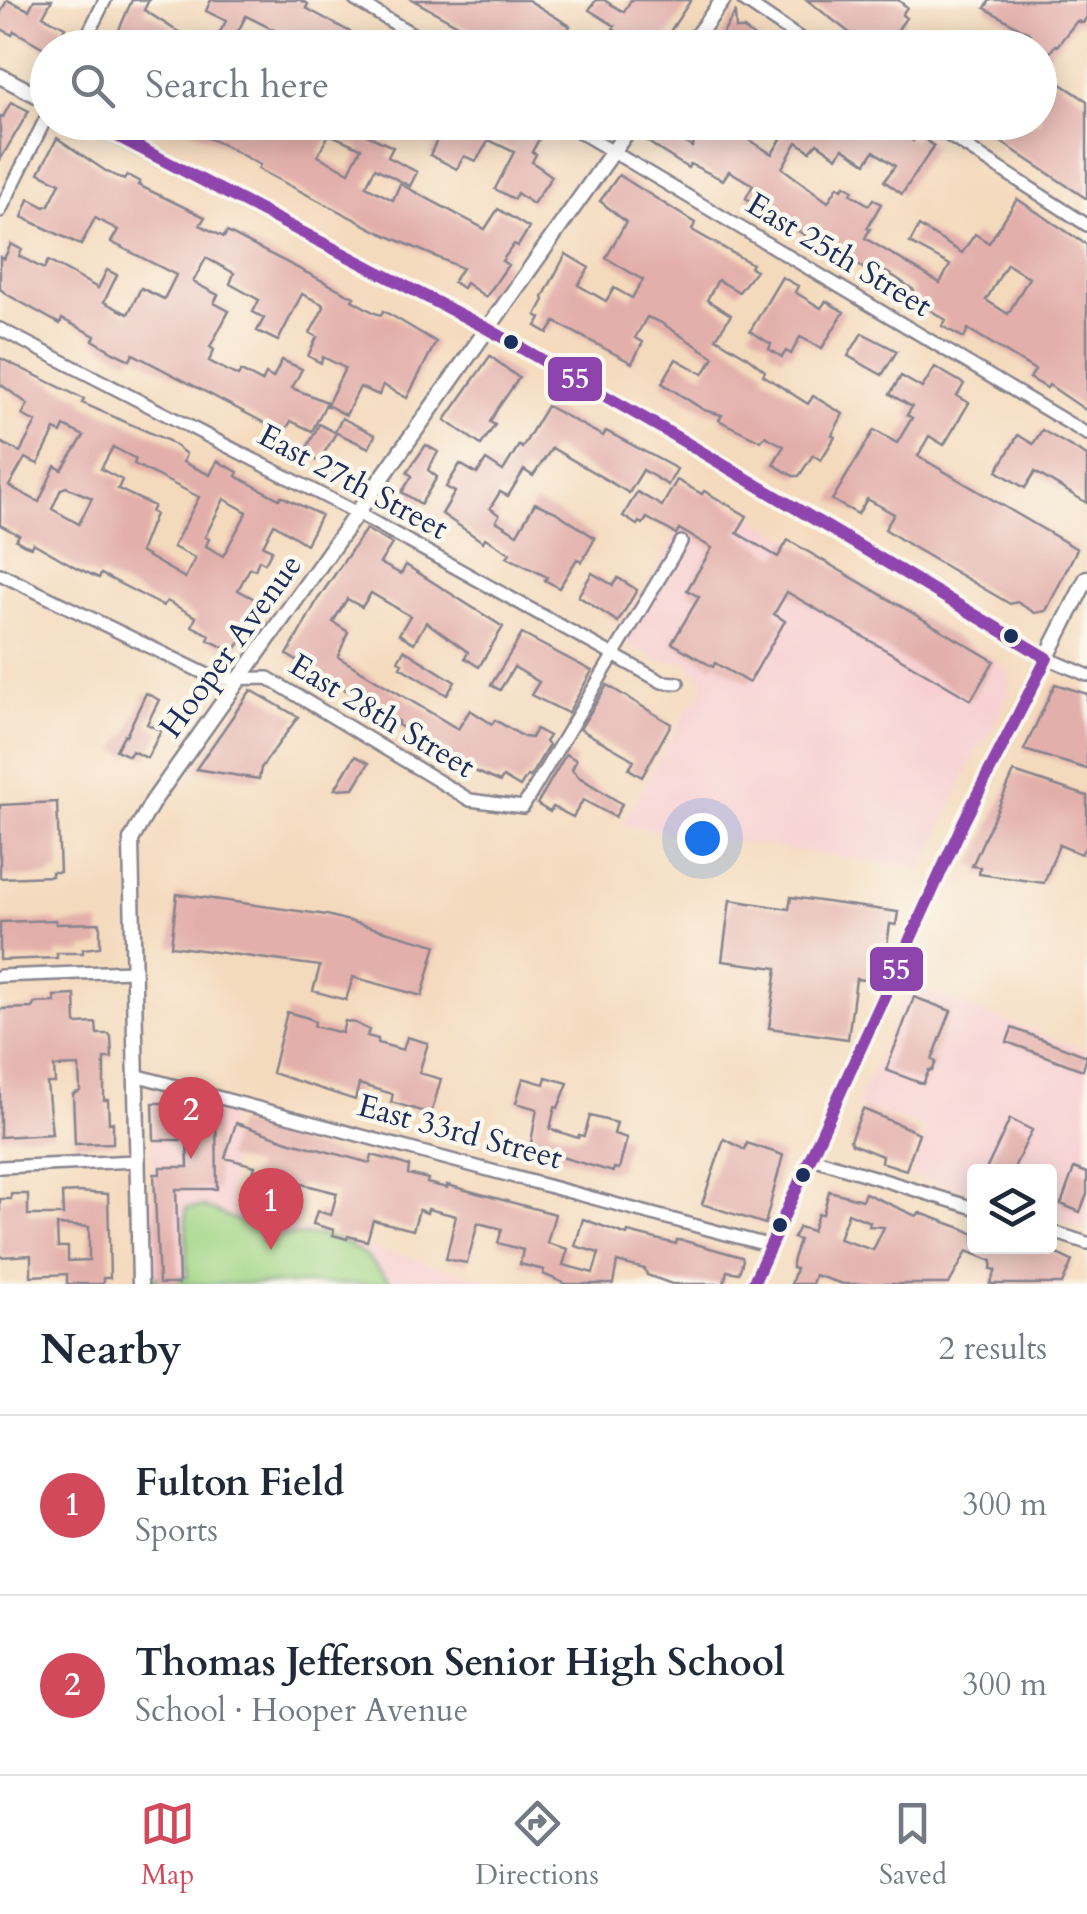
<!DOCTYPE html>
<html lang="en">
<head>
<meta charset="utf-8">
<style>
  body { margin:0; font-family:Cardo,serif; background:#f6f6f7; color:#1f2937 }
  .controls { position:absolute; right:30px; bottom:30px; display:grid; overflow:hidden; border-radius:10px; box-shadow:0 5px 25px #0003 }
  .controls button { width:90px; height:90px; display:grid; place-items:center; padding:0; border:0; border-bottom:2px solid #e0e1e3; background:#fff; color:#1f2937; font:50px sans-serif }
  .you { position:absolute; left:702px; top:838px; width:35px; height:35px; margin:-25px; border:8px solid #fff; border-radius:50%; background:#1a73e8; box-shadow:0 0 0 15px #1a73e833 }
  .badge { display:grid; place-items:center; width:65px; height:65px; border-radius:50%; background:#d1495b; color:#fff; font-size:32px; font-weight:700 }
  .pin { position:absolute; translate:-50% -82px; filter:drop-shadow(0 2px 5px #0008) }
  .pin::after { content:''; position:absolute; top:52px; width:35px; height:30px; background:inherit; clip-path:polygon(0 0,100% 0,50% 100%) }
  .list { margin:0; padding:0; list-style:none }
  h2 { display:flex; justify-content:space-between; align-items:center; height:130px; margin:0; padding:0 40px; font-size:42px }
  h2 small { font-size:32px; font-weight:400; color:#747a83 }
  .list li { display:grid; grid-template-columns:65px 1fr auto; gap:30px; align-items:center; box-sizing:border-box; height:180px; padding:0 40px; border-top:2px solid #e0e1e3 }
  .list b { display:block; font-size:38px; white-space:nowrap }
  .list p { margin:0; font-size:32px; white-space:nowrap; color:#747a83 }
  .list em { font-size:32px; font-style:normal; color:#747a83 }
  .icon { flex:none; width:55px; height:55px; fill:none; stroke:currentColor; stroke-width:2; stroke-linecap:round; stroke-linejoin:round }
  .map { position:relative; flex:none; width:1087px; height:1284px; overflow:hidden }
  .search { position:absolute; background:#fff; box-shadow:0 5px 25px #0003; left:30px; right:30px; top:30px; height:110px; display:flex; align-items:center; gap:25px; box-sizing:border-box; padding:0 35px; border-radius:55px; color:#747a83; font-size:38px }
  .sheet { height:490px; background:#fff }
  nav { display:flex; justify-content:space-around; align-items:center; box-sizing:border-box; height:140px; border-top:2px solid #e0e1e3; background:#fff; font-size:28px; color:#747a83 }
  nav a { display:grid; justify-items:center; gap:5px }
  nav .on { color:#d1495b }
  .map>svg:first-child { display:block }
  .built { fill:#f7cfd2 }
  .green { fill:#a2d686; stroke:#5e8272; stroke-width:2.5 }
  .building { fill:#e3afaa; fill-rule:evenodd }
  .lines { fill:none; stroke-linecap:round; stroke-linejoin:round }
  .minor-casing { stroke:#88848e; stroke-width:16 }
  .tertiary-casing { stroke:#88848e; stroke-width:19 }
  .minor { stroke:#fff; stroke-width:11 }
  .tertiary { stroke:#fff; stroke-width:14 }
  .bus-1-casing { stroke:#fbf7ec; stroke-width:20 }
  .bus-1 { stroke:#8e44ad; stroke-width:12 }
  .bus-dot { fill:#1b2f5e; stroke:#fbf7ec; stroke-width:4 }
  .labels { text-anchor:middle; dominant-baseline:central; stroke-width:9; stroke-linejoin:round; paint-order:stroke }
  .street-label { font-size:32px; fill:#1b2f5e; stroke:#fbf7ec }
  .line-badge { stroke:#fbf7ec; stroke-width:4 }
  .badge-label { font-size:28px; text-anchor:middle; font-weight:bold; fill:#fff }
</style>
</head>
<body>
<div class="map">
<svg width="1087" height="1284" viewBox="0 0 1087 1284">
  <rect width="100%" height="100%" fill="#fbf7ec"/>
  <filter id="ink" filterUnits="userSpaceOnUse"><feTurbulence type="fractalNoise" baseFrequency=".01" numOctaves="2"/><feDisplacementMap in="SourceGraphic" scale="20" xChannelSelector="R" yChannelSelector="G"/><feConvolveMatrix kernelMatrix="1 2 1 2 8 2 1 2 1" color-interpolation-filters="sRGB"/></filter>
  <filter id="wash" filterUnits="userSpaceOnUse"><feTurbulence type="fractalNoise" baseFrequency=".0048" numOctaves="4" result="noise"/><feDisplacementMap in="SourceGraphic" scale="40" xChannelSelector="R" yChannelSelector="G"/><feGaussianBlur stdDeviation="2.25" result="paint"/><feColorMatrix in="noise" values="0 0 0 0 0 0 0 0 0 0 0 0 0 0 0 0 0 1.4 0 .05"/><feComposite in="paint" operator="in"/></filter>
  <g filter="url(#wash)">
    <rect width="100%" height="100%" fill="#f4dabd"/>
    <!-- built -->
    <path class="built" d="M703,488L1007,668L1011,689L988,739L978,747L923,869L622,825L691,704L701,696L704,681L688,662L660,661L616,637Z
      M911,986L1087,1051V1229L1050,1217V1172H974V1194L910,1175L927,1128L856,1106Z
      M150,1089L228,1108L232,1210L505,1284H154Z"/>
    <!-- green -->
    <path class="green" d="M204,1207L274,1236L320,1235L345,1243L367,1257L392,1284H152V1277H187L186,1208Z"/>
    <g id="blocks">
      <!-- building -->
      <path class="building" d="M7,0L29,10L34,0H52L43,16L65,27L56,48H44L14,31L12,35L0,28V14Z
        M132,0H149L144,10L180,33L178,37L200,48H111Z
        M211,0H300L308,4L306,8L380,48H315L295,37L290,48H267L276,31L246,16L231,45L217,37L226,21L206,11Z
        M413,0H528L570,26L565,35L569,37L563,48H555L539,39L532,48H486L488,44L470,32L472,28L458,25Z
        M596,0H604L624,12L631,0H691L659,48H619L625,37L613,29L615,26L589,10Z
        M807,0H898L907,7L902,15L906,18L885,48H876L863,38L855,37Z
        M990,0H1087V17L1083,23L1077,21L1057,46L1055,45L1040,68V48L1025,42L1030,34L985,8Z
        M735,13L736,29H744L768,48H714Z
        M1040,70L1087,101V199L995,138L1006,122H1040Z
        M11,102L29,111L0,160V116L3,117Z
        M172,122H244L254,128L256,124L266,128L268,122H329L339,127L341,123L393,147L388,157L417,172L410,186L375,168L366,186L393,200L400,184L485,229L498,209L529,228L518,246L514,244L502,261L508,265L486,297L466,283L463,288L453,282L462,268L379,232L258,169L260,165L224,145ZM329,134L361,148L349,172L318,156Z
        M452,122H520L518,128L539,139L532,152L536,154L532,162L552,176L533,204L517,193L514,199L495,189L514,152L489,140L476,161L464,156L457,169L430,155L443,127L448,130Z
        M658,122H671L666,131L692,147L706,122H742L736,132L772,154L784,134L766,122H882L913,141L918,134L934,146L902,194L884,181L895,166L874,151L866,163L843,148L837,157L817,143L810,151L797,142L782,168L828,202L838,186L842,189L845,185L853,190L851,194L869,205L873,199L881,204L867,228L870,229L865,238L940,283L950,265L910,243L919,226L962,253L975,234L989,243L1017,199L1087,245V411L1049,385L1047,388L1030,378L1035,370L968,329L964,338L942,326L946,320L917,302L918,299L911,295L914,290L895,277L873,265L871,269L863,268L829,248L834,239L811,225L805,235L766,212L746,198L753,185L729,171L723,180L690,164L688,168L661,151L647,141ZM1007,264L1029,278L1008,314L986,300Z
        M57,138L107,172L124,180L127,175L140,182L138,185L205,217L200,225L224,237L227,232L354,297L352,300L375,313L381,315L383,311L396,318L436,342L407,398L383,385L379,395L360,387L346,415L327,405L345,368L323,357L321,363L308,356L317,337L310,333L324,307L322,304L302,294L278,341L257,331L264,318L253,312L259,300L230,284L234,273L206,258L193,282L218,295L214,303L229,311L210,347L214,350L209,361L238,376L241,371L262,382L266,374L273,378L282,360L302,369L292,388L327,402L312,431L291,421L284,433L133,354L130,360L115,353L93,340L95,336L62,319L60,324L8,295L0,289V257L4,259L11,244L22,250L19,256L44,269L48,261L98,288L107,270L117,275L104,302L128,314L141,288L164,299L176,275L111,242L118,230L95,218L81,245L22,217L29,199L45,207L49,205L60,183L39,173Z
        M619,175L695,223L692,230L752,264L750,267L756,270L739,292L718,280L707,300L731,315L716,338L746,356L765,371L763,375L808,404L813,396L843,414L832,435L835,437L821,460L813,455L799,476H793L773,464L784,446L765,436L761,441L728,425L719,420L722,415L704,410L662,383L676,359L703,374L714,357L660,322L647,317L635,338L643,342L632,363L555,322L548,333L536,326L541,318L536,315L544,300L543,297L566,254L589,268L578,285L606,301L614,288L632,298L643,280L606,258L626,222L600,201Z
        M782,277L798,286L795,292L821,308L826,301L844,312L822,348L800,337L791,354L786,351L782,357L769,349L771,344L750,331Z
        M862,333L897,351L882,375L848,356Z
        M490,356L519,378L498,408L490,422L495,425L481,445L445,420Z
        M0,358L84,399L82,403L169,441L186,454L183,462L210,475L217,461L238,472L236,476L279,499L281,496L321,515L306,544L274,524L263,546L272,550L265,563L259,560L255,570L250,568L238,590L262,603L255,616L258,618L233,652L208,640L210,635L192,626L196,617L167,601L163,606L101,574L99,578L77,568L33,543L31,547L25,545L16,540L19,535L0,525V442L20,452L36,422L22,415L28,404L0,384ZM64,426L84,436L62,470L55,466L39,502L9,486L25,458L38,464L55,430L61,433ZM113,447L136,459L134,464L199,497L173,547L195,558L185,578L140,552L155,514L151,512L154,506L118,489L122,480L101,469ZM66,487L92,498L79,524L52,509L61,489ZM224,499L247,512L223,556L206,546L209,539L205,537Z
        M935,367L964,384L957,396L969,403L944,445L929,436L918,456L1077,549L1046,611L1035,613L1017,602L1010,604L911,546L885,529L894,514L867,499L858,514L832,500L874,430L897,443L912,418L907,415L912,407L890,394L901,376L922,388Z
        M547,406L603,436L606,431L677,469L668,485L643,470L629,493L552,448L533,476L524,470L508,496L500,492L490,508L499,515L496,521L517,534L535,503L556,512L595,538L582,562L577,559L559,588L545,580L547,577L507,557L510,553L485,538L483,542L442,514L455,492L446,487L460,464L477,474L486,460L503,471L519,445L522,448Z
        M342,418L375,435L369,448L335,432Z
        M319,424L336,433L319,462L304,454Z
        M1042,430L1087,456V503L1035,472L1025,488L997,471L1018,435L1033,444Z
        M426,445L438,452L428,470L437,477L421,504L402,492L412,476L407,472Z
        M677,480L702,494L704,491L747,516L737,533L778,557L788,540L994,661L971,700L787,592L774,614L785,621L749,683L715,663L713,667L672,643L699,597L687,590L712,548L679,529L676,534L647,518L643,524L639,522L637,525L623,516L637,492L662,506Z
        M366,529L392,544L380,563L401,574L406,565L503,627L479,667L465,658L468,652L426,622L414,643L399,634L410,616L371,593L362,607L347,599L333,622L348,632L338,657L458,729L470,710L492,724L495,720L524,737L531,738L536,729L549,736L545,742L549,745L530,777L527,776L520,787L503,777L500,782L462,766L448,758L450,754L398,725V721L287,655L318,599Z
        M592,573L613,585L618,578L637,590L618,622L578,596Z
        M522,634L592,671L568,713L531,695L539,682L514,667L500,690L491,685Z
        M404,650L455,682L447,695L400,667L402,663L398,661Z
        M1055,684L1087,694V769L1024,750Z
        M607,685L671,724L642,777L629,769L634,761L629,757L580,729Z
        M251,690L298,717L261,768L259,779L196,769Z
        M146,693L159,700L147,724L161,731L147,758L132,751L129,756L116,750L124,735L126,736Z
        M566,754L576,760L572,770L579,777L622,804L615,817L583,800L573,817L553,807L550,812L537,804Z
        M355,756L369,763L354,788L335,789Z
        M1014,772L1087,796V845L1081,854L1059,845L1044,883L979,874L980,867L972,866Z
        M57,802L60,872H52V876L0,878V805Z
        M177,894L327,915L436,945L422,996L353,977L346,1000L313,991L320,966L171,946Z
        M791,897L898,912L896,925L890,924L886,953L876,952L872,981L856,979L848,1039L769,1028L777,968L722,961L730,900L789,909Z
        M55,920L56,924L100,923V947L83,949V953H57V958L0,960V922Z
        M75,995L76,1024L96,1023L97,1034H109L111,1037L112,1058H104V1100H108L109,1123L113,1122V1143L75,1144L73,1094L80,1091L79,1066L54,1067L55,1083H47L52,1134L0,1137V1009L32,1008L35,1003L55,1002L54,996Z
        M914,997L951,1011L932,1060L936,1062L932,1071L929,1070L923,1084L886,1070Z
        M287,1012L308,1018L315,1022L314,1026L342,1033L345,1021L355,1023L369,1030L367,1036L378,1039V1043L403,1050L407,1037L428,1043L419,1073L441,1079L431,1114L391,1102L393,1094L359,1084L355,1100L272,1073Z
        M1012,1028L1087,1056L1083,1070L1007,1042Z
        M546,1077L568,1083L558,1108L555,1107L550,1129L578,1138L579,1135L584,1136L590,1116L617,1123L614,1134L627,1138L619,1169L614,1168L613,1172L530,1148L537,1109L516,1103L523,1078L544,1084Z
        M153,1103H178V1114H216L217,1189H176L179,1284H159L154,1174H160V1167H188L187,1140H154Z
        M863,1109L919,1133L906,1170L881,1162L882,1156L852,1144L850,1140Z
        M1010,1119L1032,1130L1012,1172H985Z
        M236,1123L291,1142L370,1163L372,1155L394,1161L409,1166L408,1174L428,1179L427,1183L447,1188V1185L555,1214L547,1243L568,1249L563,1265L593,1273L599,1253L575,1246L583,1219L627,1235L628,1232L676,1244L677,1240L685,1241L742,1257L743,1260L739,1273L727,1271L724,1284H672L647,1275L645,1269L617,1262L613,1284H566L543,1274L544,1270L520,1264L523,1250L498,1243L502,1229L478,1223L467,1263L446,1259L456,1216L428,1209L427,1213L419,1210L413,1230L373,1220L367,1241L348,1236L347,1239L333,1235L334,1230L313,1224L317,1211L331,1215L337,1193L302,1184L295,1192L287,1189L278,1214L256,1208L255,1212L243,1209L255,1166L225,1158Z
        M724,1139L745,1150L747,1143L783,1155L765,1224L702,1204Z
        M1074,1168L1087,1173V1194L1080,1212L1061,1204Z
        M829,1191L862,1200L865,1193L916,1216L920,1213L964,1229L974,1234V1246H1040L1072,1261L1062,1284H990L996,1270L991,1269L992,1261L967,1251L949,1284H843L815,1275L812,1284H791L796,1269L792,1268V1262L799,1240L793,1238L799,1227L812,1231L818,1214H823ZM848,1213L870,1222L869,1226L884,1227L873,1250L839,1239Z
        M78,1192L108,1194L110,1278H103V1284H67V1274L31,1276V1255L0,1257V1199H11V1194H28V1215H63L62,1193ZM57,1225L89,1227V1260L68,1261V1247H58Z"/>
    </g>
  </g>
  <g filter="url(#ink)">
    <use href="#blocks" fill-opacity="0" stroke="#88848e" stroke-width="2.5"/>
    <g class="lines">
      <!-- minor casing -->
      <g class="minor-casing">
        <path id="minor" d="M355,0L436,48
          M743,0L814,48
          M81,48L105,0
          M563,122L1087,434
          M928,122L1087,225
          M0,211L48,114
          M0,329L359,514L662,682L678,683
          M0,574L216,679L268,678L470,800L523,807L681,542
          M1047,658L1087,675
          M0,976L131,971
          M135,1075L771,1246
          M812,1158L974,1208
          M0,1167L137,1161
          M1050,1231L1087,1243"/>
      </g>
      <!-- tertiary casing -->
      <g class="tertiary-casing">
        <path id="tertiary" d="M688,48L723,0
          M0,76L48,101
          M89,122L488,329L663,429L1047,658
          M140,1284L131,840L153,801L634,122
          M753,1284L964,821L1087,578"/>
      </g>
      <!-- minor -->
      <use href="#minor" class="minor"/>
      <!-- tertiary -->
      <use href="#tertiary" class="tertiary"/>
      <!-- bus-1 casing -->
      <g class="bus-1-casing">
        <path id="bus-1" d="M90,122L488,329L663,429L1047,658
          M753,1284L964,821L1047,658"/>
      </g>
      <!-- bus-1 -->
      <use href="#bus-1" class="bus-1"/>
    </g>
  </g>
  <!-- markers -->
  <g class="bus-dot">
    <circle cx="511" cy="342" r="9"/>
    <circle cx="1011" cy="636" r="9"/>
    <circle cx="803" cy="1175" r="9"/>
    <circle cx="780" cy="1225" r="9"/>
  </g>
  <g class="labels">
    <!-- street labels -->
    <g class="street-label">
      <text transform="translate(839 255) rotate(31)">East 25th Street</text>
      <text transform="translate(353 482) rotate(28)">East 27th Street</text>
      <text transform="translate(231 646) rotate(-54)">Hooper Avenue</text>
      <text transform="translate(382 716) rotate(31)">East 28th Street</text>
      <text transform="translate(460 1132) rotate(15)">East 33rd Street</text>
    </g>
  </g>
  <g class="line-badge">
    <rect x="546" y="355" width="58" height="48" rx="10" fill="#8e44ad"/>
    <rect x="868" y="945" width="57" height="48" rx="10" fill="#8e44ad"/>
  </g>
  <g class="badge-label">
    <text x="575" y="388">55</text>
    <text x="896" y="979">55</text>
  </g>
</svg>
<div class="controls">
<button><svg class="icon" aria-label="layers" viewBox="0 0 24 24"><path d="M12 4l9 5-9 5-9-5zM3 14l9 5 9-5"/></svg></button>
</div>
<div class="you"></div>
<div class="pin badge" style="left:271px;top:1250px">1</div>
<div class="pin badge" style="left:191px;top:1159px">2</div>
<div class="search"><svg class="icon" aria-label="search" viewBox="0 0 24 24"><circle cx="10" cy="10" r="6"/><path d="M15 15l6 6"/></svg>Search here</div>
</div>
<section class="sheet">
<h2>Nearby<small>2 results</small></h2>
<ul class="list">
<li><span class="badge">1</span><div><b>Fulton Field</b><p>Sports</p></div><em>300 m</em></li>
<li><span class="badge">2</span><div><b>Thomas Jefferson Senior High School</b><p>School · Hooper Avenue</p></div><em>300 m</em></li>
</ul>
</section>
<nav>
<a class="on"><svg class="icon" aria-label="map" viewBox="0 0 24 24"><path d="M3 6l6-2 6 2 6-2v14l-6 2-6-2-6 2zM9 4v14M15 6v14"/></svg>Map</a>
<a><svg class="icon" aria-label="directions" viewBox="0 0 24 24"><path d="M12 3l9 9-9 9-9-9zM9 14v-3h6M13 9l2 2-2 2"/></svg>Directions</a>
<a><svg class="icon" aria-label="saved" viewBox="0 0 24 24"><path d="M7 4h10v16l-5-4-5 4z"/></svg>Saved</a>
</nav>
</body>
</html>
